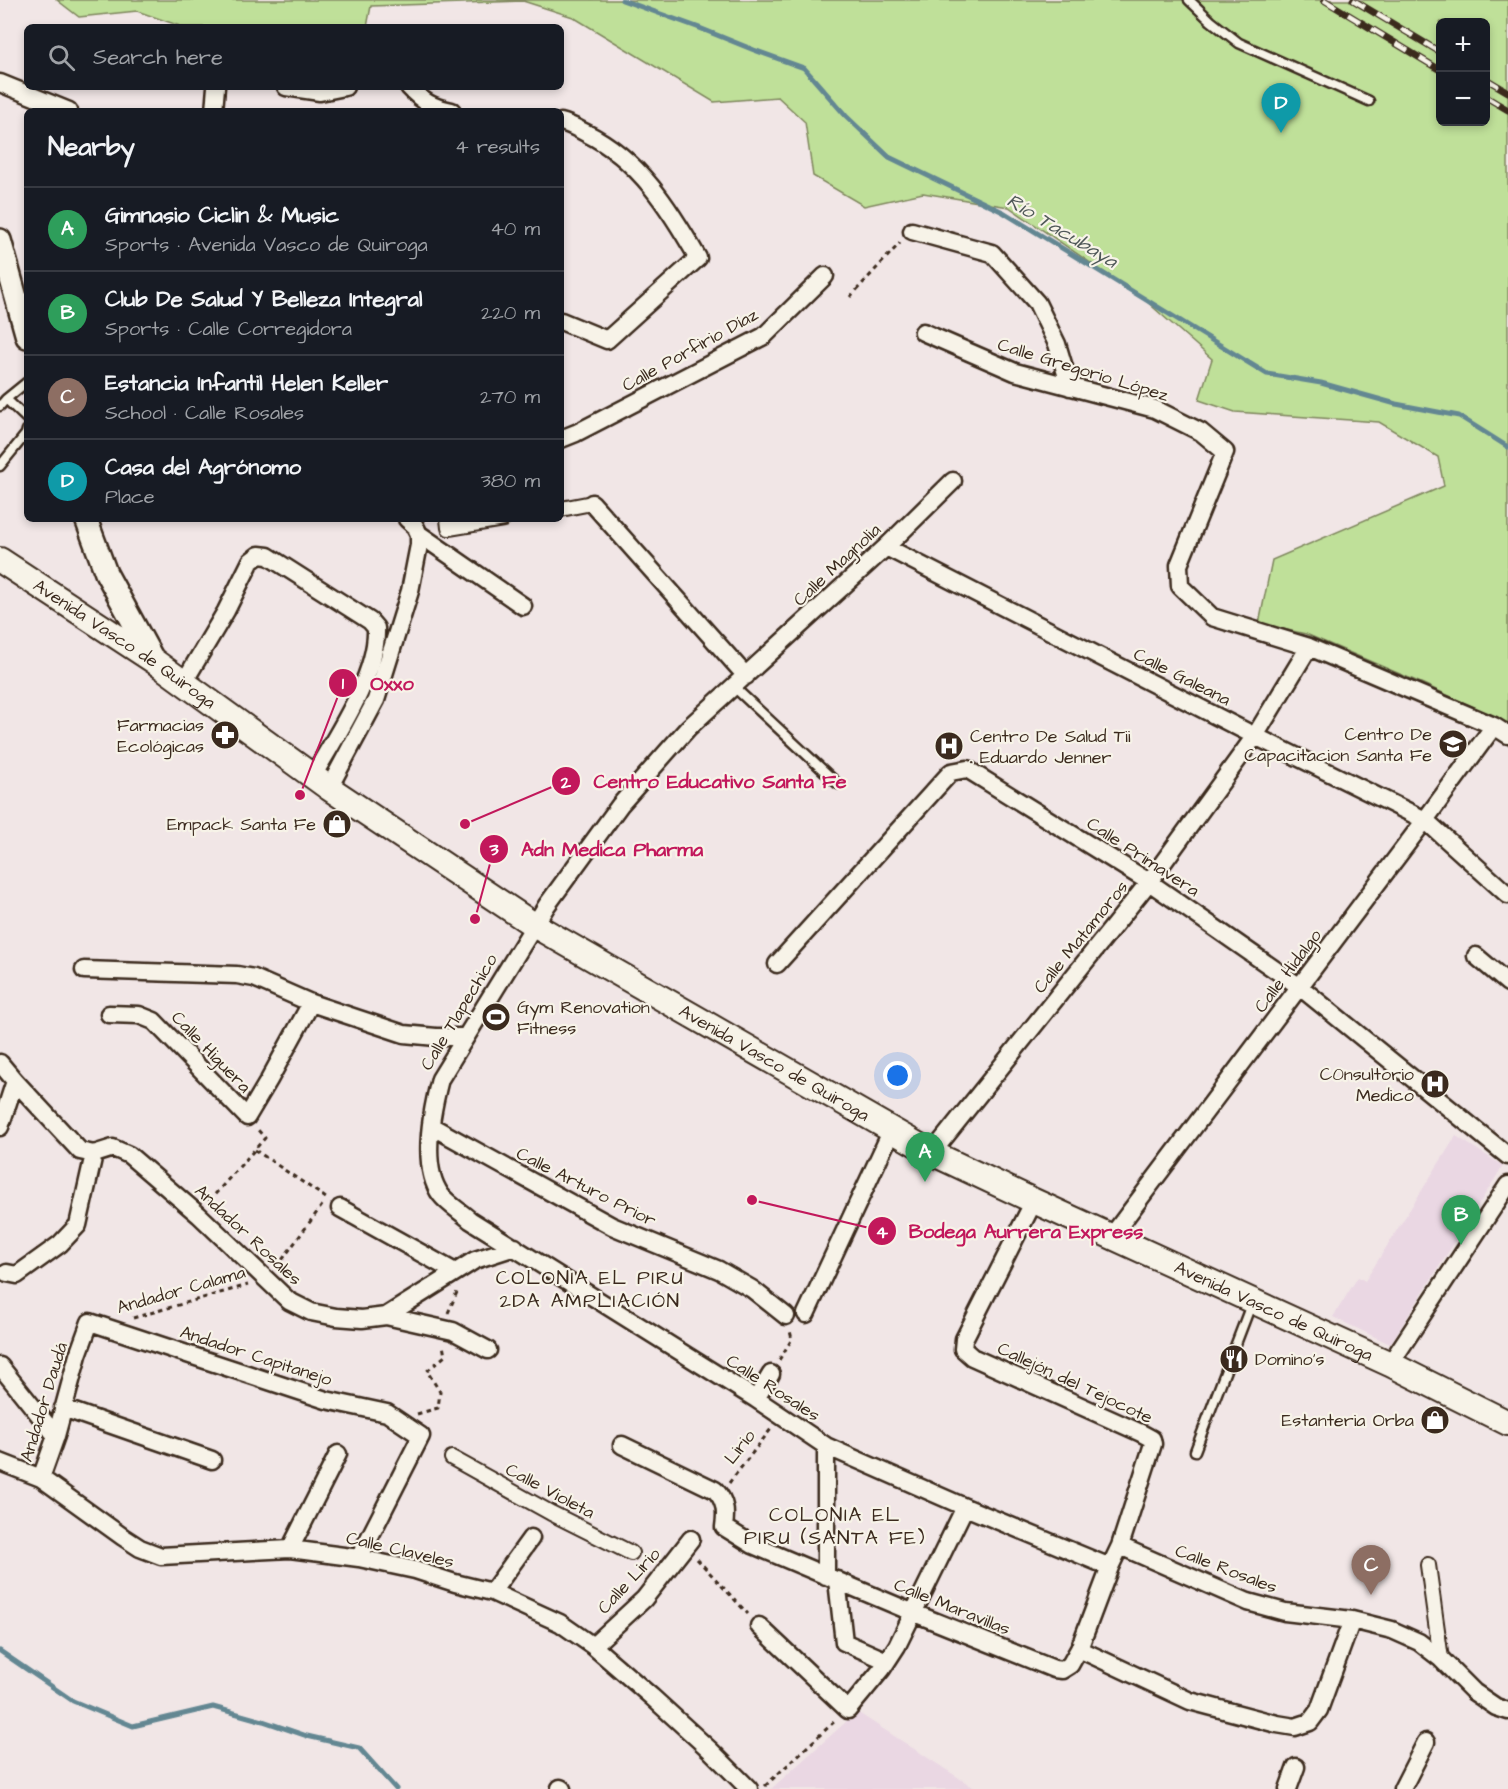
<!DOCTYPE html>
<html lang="en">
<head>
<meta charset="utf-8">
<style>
  body { margin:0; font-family:"Architects Daughter",sans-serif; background:#242831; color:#f1f3f6 }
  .controls { position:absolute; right:18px; top:18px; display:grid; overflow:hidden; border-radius:9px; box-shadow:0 3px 9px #0003 }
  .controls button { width:54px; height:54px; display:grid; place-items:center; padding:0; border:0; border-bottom:2px solid #363941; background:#171b24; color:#f1f3f6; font:30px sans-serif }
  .you { position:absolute; left:898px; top:1076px; width:21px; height:21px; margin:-15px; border:4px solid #fff; border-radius:50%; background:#1a73e8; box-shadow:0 0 0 9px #1a73e833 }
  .badge { display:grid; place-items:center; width:39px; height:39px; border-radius:50%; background:#7c3aed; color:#fff; font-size:20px; font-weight:700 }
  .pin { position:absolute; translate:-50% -50px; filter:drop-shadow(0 2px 3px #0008) }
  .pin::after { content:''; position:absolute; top:32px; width:21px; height:18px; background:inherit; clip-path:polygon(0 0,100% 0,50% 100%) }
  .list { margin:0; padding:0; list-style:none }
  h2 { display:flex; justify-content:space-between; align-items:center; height:78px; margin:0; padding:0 24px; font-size:26px }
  h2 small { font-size:20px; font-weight:400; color:#9ea1a6 }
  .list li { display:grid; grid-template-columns:39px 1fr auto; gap:18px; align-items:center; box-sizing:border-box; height:84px; padding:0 24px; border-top:2px solid #363941 }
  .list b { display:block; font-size:22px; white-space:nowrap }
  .list p { margin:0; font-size:20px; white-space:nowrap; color:#9ea1a6 }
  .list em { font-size:20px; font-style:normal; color:#9ea1a6 }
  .icon { flex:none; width:33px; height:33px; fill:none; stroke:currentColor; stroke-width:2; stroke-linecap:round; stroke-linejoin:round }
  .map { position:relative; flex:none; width:1508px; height:1789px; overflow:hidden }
  .search { position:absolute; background:#171b24; box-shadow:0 3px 9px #0003; left:24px; top:24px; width:540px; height:66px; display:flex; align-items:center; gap:15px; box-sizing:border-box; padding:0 21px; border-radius:9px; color:#9ea1a6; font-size:22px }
  .panel { position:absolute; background:#171b24; box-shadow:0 3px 9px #0003; left:24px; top:108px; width:540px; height:414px; border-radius:9px }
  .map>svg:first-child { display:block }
  .built { fill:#ead7e3 }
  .green { fill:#bfe099; stroke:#7d855c; stroke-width:1.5; fill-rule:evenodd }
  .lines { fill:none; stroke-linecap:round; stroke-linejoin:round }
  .stream { stroke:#638792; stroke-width:5 }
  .service-casing { stroke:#3b2a1e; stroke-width:13 }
  .pedestrian-casing { stroke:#3b2a1e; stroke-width:18 }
  .minor-casing { stroke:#3b2a1e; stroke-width:21 }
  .tertiary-casing { stroke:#3b2a1e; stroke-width:26 }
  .secondary-casing { stroke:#3b2a1e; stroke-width:28 }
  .path { stroke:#3b2a1e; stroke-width:3; stroke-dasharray:4.5 4.5; stroke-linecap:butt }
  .service { stroke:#f7f3e8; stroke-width:8 }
  .pedestrian { stroke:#f7f3e8; stroke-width:14 }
  .minor { stroke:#f7f3e8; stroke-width:16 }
  .tertiary { stroke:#f7f3e8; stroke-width:21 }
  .secondary { stroke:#f7f3e8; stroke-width:24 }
  .rail-casing { stroke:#3b2a1e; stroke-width:7 }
  .rail { stroke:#f7f3e8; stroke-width:4.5; stroke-dasharray:14; stroke-linecap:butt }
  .labels { text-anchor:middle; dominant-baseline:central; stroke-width:4.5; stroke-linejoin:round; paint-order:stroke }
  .street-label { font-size:18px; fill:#3b2a1e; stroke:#f7f3e8 }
  .poi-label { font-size:18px; fill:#3b2a1e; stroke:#f7f3e8; text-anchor:end }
  .water-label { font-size:20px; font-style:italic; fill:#4f5858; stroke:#f7f3e8 }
  .neighbourhood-label { font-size:20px; letter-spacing:1.5px; fill:#3b2a1e; stroke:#f7f3e8 }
  .leader { fill:none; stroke:#c2185b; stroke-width:2 }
  .callout-dot { fill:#c2185b; stroke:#f7f3e8; stroke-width:2 }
  .mark-label { font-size:18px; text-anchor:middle; font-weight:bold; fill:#fff }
  .callout-label { font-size:20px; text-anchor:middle; font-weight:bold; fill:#c2185b; stroke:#f7f3e8; stroke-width:4.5; stroke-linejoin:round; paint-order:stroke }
</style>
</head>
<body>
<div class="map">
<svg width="1508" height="1789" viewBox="0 0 1508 1789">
  <rect width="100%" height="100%" fill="#f1e6e6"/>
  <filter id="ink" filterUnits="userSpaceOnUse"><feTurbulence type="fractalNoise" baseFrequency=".0167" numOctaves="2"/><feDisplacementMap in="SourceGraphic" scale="12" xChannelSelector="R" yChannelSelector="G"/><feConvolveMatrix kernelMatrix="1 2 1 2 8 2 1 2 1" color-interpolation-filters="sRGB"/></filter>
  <g filter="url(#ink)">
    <!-- built -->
    <path class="built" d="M1456,1136L1503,1166L1390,1344L1333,1317L1358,1277L1365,1281Z
      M857,1712L976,1789H771Z"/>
    <!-- green -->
    <path class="green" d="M57,0H1508V723L1421,683L1306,634L1259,624L1272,560L1444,486L1438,457L1379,422L1235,412L1199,400L1212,359L1146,301L1009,207L923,193L864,206L813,176L805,122L778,97L714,102L573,17L523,1L371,6L367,27H183L137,11L79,17ZM1440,22H1486V122H1440Z"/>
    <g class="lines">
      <!-- stream -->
      <path class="stream" d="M622,0L697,27L754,50L804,68L846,116L889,157L1003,212L1267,374L1321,383L1396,404L1459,416L1508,447
        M0,1651L73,1701L133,1726L213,1707L263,1721L307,1736L359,1748L396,1789"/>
      <!-- service casing -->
      <g class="service-casing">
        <path id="service" d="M1189,0L1211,21L1239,43L1369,101
          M6,399L27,382
          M0,406L6,399L27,419
          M0,466L26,434L27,430
          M734,687L838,784
          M1195,1451L1252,1302"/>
      </g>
      <!-- pedestrian casing -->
      <g class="pedestrian-casing">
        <path id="pedestrian" d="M561,509L592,503
          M448,519L449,528L503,519
          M452,1458L551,1513L631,1553
          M1428,1565L1441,1659"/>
      </g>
      <!-- minor casing -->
      <g class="minor-casing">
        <path id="minor" d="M0,83L69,111
          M286,87L320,92L345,87
          M409,87C423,102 432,107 452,111
          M214,111L216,87
          M561,122C570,124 578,129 586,133C639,159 670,209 698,258L607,340L561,321
          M912,231L992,253L1037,303L1057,344L1070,387
          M923,332L1015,372L1155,409L1201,432L1225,452L1179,565L1180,586L1212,617L1309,647L1494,726L1508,735
          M561,439L576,433L764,336L825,276
          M953,481L886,547L688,728L620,805L547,905L440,1079C432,1110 420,1167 441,1195C448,1204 461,1212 470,1220L756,1399L826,1446L965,1507L1110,1567
          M592,503L746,676
          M419,534L523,606
          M886,547L1255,736L1425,820L1508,895
          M184,682L226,611L251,561L259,555L268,556L370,621L376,628C378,674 336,736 313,776
          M329,788L376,700L410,591L419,545V534L415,526L407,519
          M1476,956L1508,983
          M777,964L951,772L967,769L1149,882L1300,987L1508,1156
          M84,970L237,975L254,978L311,1003L404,1034L436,1037H465
          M109,1014L139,1015L154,1021L247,1117L269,1080L311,1003
          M0,1063L15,1081L80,1151L94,1154
          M431,1126L612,1226L719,1270L752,1289L786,1316
          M0,1127L15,1081
          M932,1153L1149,882L1255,736L1309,647
          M94,1154L113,1148L129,1155L199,1215L289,1301L311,1312L336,1317L362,1319L386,1316L475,1260L515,1247
          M340,1208L455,1272
          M1111,1237L1425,820L1494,726
          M7,1273L17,1275L60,1244L78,1225L94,1154
          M806,1314L892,1130
          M386,1316L453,1331L488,1350
          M1390,1364L1508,1185
          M0,1366L56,1436
          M756,1399L771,1374
          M63,1408L212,1460
          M622,1445L715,1490C726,1501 726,1513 724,1527L753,1545L914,1613L1054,1669L1062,1670L1070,1665L1079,1649L1110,1567L1120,1546L1153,1444L1152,1439L1141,1433L972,1357L963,1349L964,1339L1034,1201
          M826,1446V1576
          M0,1462L41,1478L123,1537L140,1548L161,1556L290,1549L359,1558L415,1570L455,1583L492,1592L560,1623L593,1646L652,1697L710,1750L749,1789
          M41,1478L56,1436L78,1355L90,1322L326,1400L387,1413L421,1436L359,1558
          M1120,1546L1248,1602L1285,1612L1352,1620L1392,1630L1419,1642L1441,1659L1474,1692L1496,1707L1508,1711
          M290,1549L338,1454
          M837,1580L844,1642L887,1661
          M492,1592L531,1538
          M759,1626L848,1710L882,1669L897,1646L965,1507
          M593,1646L644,1599L691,1539
          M1079,1649L1190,1701L1277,1724L1295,1727L1310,1722L1319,1710L1352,1620
          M560,1788L562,1789
          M1288,1789L1296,1767
          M1402,1789L1426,1742"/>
      </g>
      <!-- tertiary casing -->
      <g class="tertiary-casing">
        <path id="tertiary" d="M0,240L27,337
          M86,519L106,573L154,661"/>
      </g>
      <!-- secondary casing -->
      <g class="secondary-casing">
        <g id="secondary">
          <path id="s1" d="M0,560L154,661L329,788L534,925L932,1153L1034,1201L1390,1364L1508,1423"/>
        </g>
      </g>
      <!-- path -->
      <path class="path" d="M850,297L900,243
        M255,1150L326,1198
        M209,1201L265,1138L257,1129
        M277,1267L323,1204
        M448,1313L457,1292
        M133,1318L248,1285
        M779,1360L792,1339L790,1331
        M417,1414L438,1408L440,1392L427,1371L445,1356L443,1345
        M729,1483L771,1429
        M697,1559L748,1614
        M765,1786L835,1721"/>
      <!-- service -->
      <use href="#service" class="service"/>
      <!-- pedestrian -->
      <use href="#pedestrian" class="pedestrian"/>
      <!-- minor -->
      <use href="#minor" class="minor"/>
      <!-- tertiary -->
      <use href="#tertiary" class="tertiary"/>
      <!-- secondary -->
      <use href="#secondary" class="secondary"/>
      <!-- rail casing -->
      <g class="rail-casing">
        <path id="rail" d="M1324,0L1440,70
          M1353,0L1440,52
          M1486,79L1508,92
          M1486,97L1508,110"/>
      </g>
      <!-- rail -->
      <use href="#rail" class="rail"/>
    </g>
  </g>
  <!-- icons -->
  <defs>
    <g id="pharmacy-disc" transform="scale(1.5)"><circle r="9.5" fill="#3b2a1e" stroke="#f7f3e8"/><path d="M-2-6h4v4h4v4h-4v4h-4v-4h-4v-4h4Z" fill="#fff"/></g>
    <g id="university-disc" transform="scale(1.5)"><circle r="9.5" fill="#3b2a1e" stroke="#f7f3e8"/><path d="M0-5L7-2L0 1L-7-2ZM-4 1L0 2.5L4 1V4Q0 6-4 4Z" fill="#fff"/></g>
    <g id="hospital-disc" transform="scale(1.5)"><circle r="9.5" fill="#3b2a1e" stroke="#f7f3e8"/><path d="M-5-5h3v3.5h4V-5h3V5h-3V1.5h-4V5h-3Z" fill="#fff"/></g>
    <g id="shop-disc" transform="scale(1.5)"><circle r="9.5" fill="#3b2a1e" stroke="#f7f3e8"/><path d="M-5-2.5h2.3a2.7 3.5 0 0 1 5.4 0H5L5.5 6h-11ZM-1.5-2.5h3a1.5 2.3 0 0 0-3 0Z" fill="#fff"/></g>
    <g id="stadium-disc" transform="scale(1.5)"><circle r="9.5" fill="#3b2a1e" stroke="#f7f3e8"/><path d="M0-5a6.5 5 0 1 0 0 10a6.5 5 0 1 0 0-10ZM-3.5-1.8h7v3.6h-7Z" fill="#fff"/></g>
    <g id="restaurant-disc" transform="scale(1.5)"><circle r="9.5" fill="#3b2a1e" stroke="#f7f3e8"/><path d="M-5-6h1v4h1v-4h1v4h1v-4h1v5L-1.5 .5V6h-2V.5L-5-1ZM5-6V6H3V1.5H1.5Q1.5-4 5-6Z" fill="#fff"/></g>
  </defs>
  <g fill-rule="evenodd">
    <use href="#pharmacy-disc" x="225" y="735"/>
    <use href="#university-disc" x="1453" y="744"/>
    <use href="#hospital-disc" x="949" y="746"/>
    <use href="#shop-disc" x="337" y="824"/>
    <use href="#stadium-disc" x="496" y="1017"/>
    <use href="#hospital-disc" x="1435" y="1084"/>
    <use href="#restaurant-disc" x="1234" y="1359"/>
    <use href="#shop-disc" x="1435" y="1420"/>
  </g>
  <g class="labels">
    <!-- street labels -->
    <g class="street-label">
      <text transform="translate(690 350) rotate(-29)">Calle Porfirio Díaz</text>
      <text transform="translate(1083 370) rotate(17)">Calle Gregorio López</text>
      <text transform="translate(837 565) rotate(-43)">Calle Magnolia</text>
      <text stroke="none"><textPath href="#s1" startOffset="150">Avenida Vasco de Quiroga</textPath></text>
      <text transform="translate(1182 677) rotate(27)">Calle Galeana</text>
      <text transform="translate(1143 857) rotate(33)">Calle Primavera</text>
      <text transform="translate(1081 937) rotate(-51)">Calle Matamoros</text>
      <text transform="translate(1288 971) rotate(-53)">Calle Hidalgo</text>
      <text transform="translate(459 1012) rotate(-59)">Calle Tlapechico</text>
      <text transform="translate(211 1052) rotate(46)">Calle Higuera</text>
      <text stroke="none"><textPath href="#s1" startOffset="924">Avenida Vasco de Quiroga</textPath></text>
      <text transform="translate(586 1187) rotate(27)">Calle Arturo Prior</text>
      <text transform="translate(248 1235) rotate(43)">Andador Rosales</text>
      <text transform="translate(181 1290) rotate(-16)">Andador Calama</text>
      <text stroke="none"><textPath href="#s1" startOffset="1482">Avenida Vasco de Quiroga</textPath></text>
      <text transform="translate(256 1356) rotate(18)">Andador Capitanejo</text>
      <text transform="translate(1075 1383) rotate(25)">Callejón del Tejocote</text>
      <text transform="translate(773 1388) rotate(33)">Calle Rosales</text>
      <text transform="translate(44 1402) rotate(-73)">Andador Daudá</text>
      <text transform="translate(740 1447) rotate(-52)">Lirio</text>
      <text transform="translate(550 1491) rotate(28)">Calle Violeta</text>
      <text transform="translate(400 1550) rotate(13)">Calle Claveles</text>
      <text transform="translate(1226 1569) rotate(21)">Calle Rosales</text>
      <text transform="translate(629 1581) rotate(-47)">Calle Lirio</text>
      <text transform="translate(952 1607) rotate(22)">Calle Maravillas</text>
    </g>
    <!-- poi labels -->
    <g class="poi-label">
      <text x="204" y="725">Farmacias<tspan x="204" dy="21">Ecológicas</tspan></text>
      <text x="1432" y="734">Centro De<tspan x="1432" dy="21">Capacitacion Santa Fe</tspan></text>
      <text x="970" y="736" text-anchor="start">Centro De Salud Tii<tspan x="970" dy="21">. Eduardo Jenner</tspan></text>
      <text x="316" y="824">Empack Santa Fe</text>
      <text x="517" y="1007" text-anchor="start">Gym Renovation<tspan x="517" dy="21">Fitness</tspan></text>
      <text x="1414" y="1074">C0nsultorio<tspan x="1414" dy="21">Medico</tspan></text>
      <text x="1255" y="1359" text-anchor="start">Domino's</text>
      <text x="1414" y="1420">Estanteria Orba</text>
    </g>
    <!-- water labels -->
    <g class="water-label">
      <text transform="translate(1062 231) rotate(31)">Río Tacubaya</text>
    </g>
    <!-- neighbourhood labels -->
    <g class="neighbourhood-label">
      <text x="590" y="1278">COLONIA EL PIRU<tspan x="590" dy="23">2DA AMPLIACIÓN</tspan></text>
      <text x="835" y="1515">COLONIA EL<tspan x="835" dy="23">PIRU (SANTA FE)</tspan></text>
    </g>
  </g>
  <!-- callouts -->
  <path class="leader" d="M300 795L343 683M465 824L566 781M475 919L494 849M752 1200L882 1231"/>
  <g class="callout-dot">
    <circle cx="300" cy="795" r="6"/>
    <circle cx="465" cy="824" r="6"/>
    <circle cx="475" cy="919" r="6"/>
    <circle cx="752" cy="1200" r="6"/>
    <circle cx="343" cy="683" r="15"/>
    <circle cx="566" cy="781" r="15"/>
    <circle cx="494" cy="849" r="15"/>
    <circle cx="882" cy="1231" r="15"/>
  </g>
  <g class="mark-label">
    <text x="343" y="689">1</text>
    <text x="566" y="788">2</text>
    <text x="494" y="855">3</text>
    <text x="882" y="1238">4</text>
  </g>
  <g class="callout-label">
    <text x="392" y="690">Oxxo</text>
    <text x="720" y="788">Centro Educativo Santa Fe</text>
    <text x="612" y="856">Adn Medica Pharma</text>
    <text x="1026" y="1238">Bodega Aurrera Express</text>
  </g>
</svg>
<div class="controls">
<button>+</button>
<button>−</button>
</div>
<div class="you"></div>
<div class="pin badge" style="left:925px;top:1182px;background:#2e9e5b">A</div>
<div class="pin badge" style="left:1461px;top:1245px;background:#2e9e5b">B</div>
<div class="pin badge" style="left:1371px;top:1595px;background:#8d6e63">C</div>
<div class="pin badge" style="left:1281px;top:133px;background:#0f9aa8">D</div>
<div class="search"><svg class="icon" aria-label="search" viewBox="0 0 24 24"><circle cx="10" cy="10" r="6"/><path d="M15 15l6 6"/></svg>Search here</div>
<section class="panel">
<h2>Nearby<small>4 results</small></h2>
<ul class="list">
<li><span class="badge" style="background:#2e9e5b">A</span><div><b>Gimnasio Ciclin &amp; Music</b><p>Sports · Avenida Vasco de Quiroga</p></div><em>40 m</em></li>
<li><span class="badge" style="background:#2e9e5b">B</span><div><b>Club De Salud Y Belleza Integral</b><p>Sports · Calle Corregidora</p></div><em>220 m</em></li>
<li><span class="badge" style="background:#8d6e63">C</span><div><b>Estancia Infantil Helen Keller</b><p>School · Calle Rosales</p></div><em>270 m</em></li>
<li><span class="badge" style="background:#0f9aa8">D</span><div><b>Casa del Agrónomo</b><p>Place</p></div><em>380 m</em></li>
</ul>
</section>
</div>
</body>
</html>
